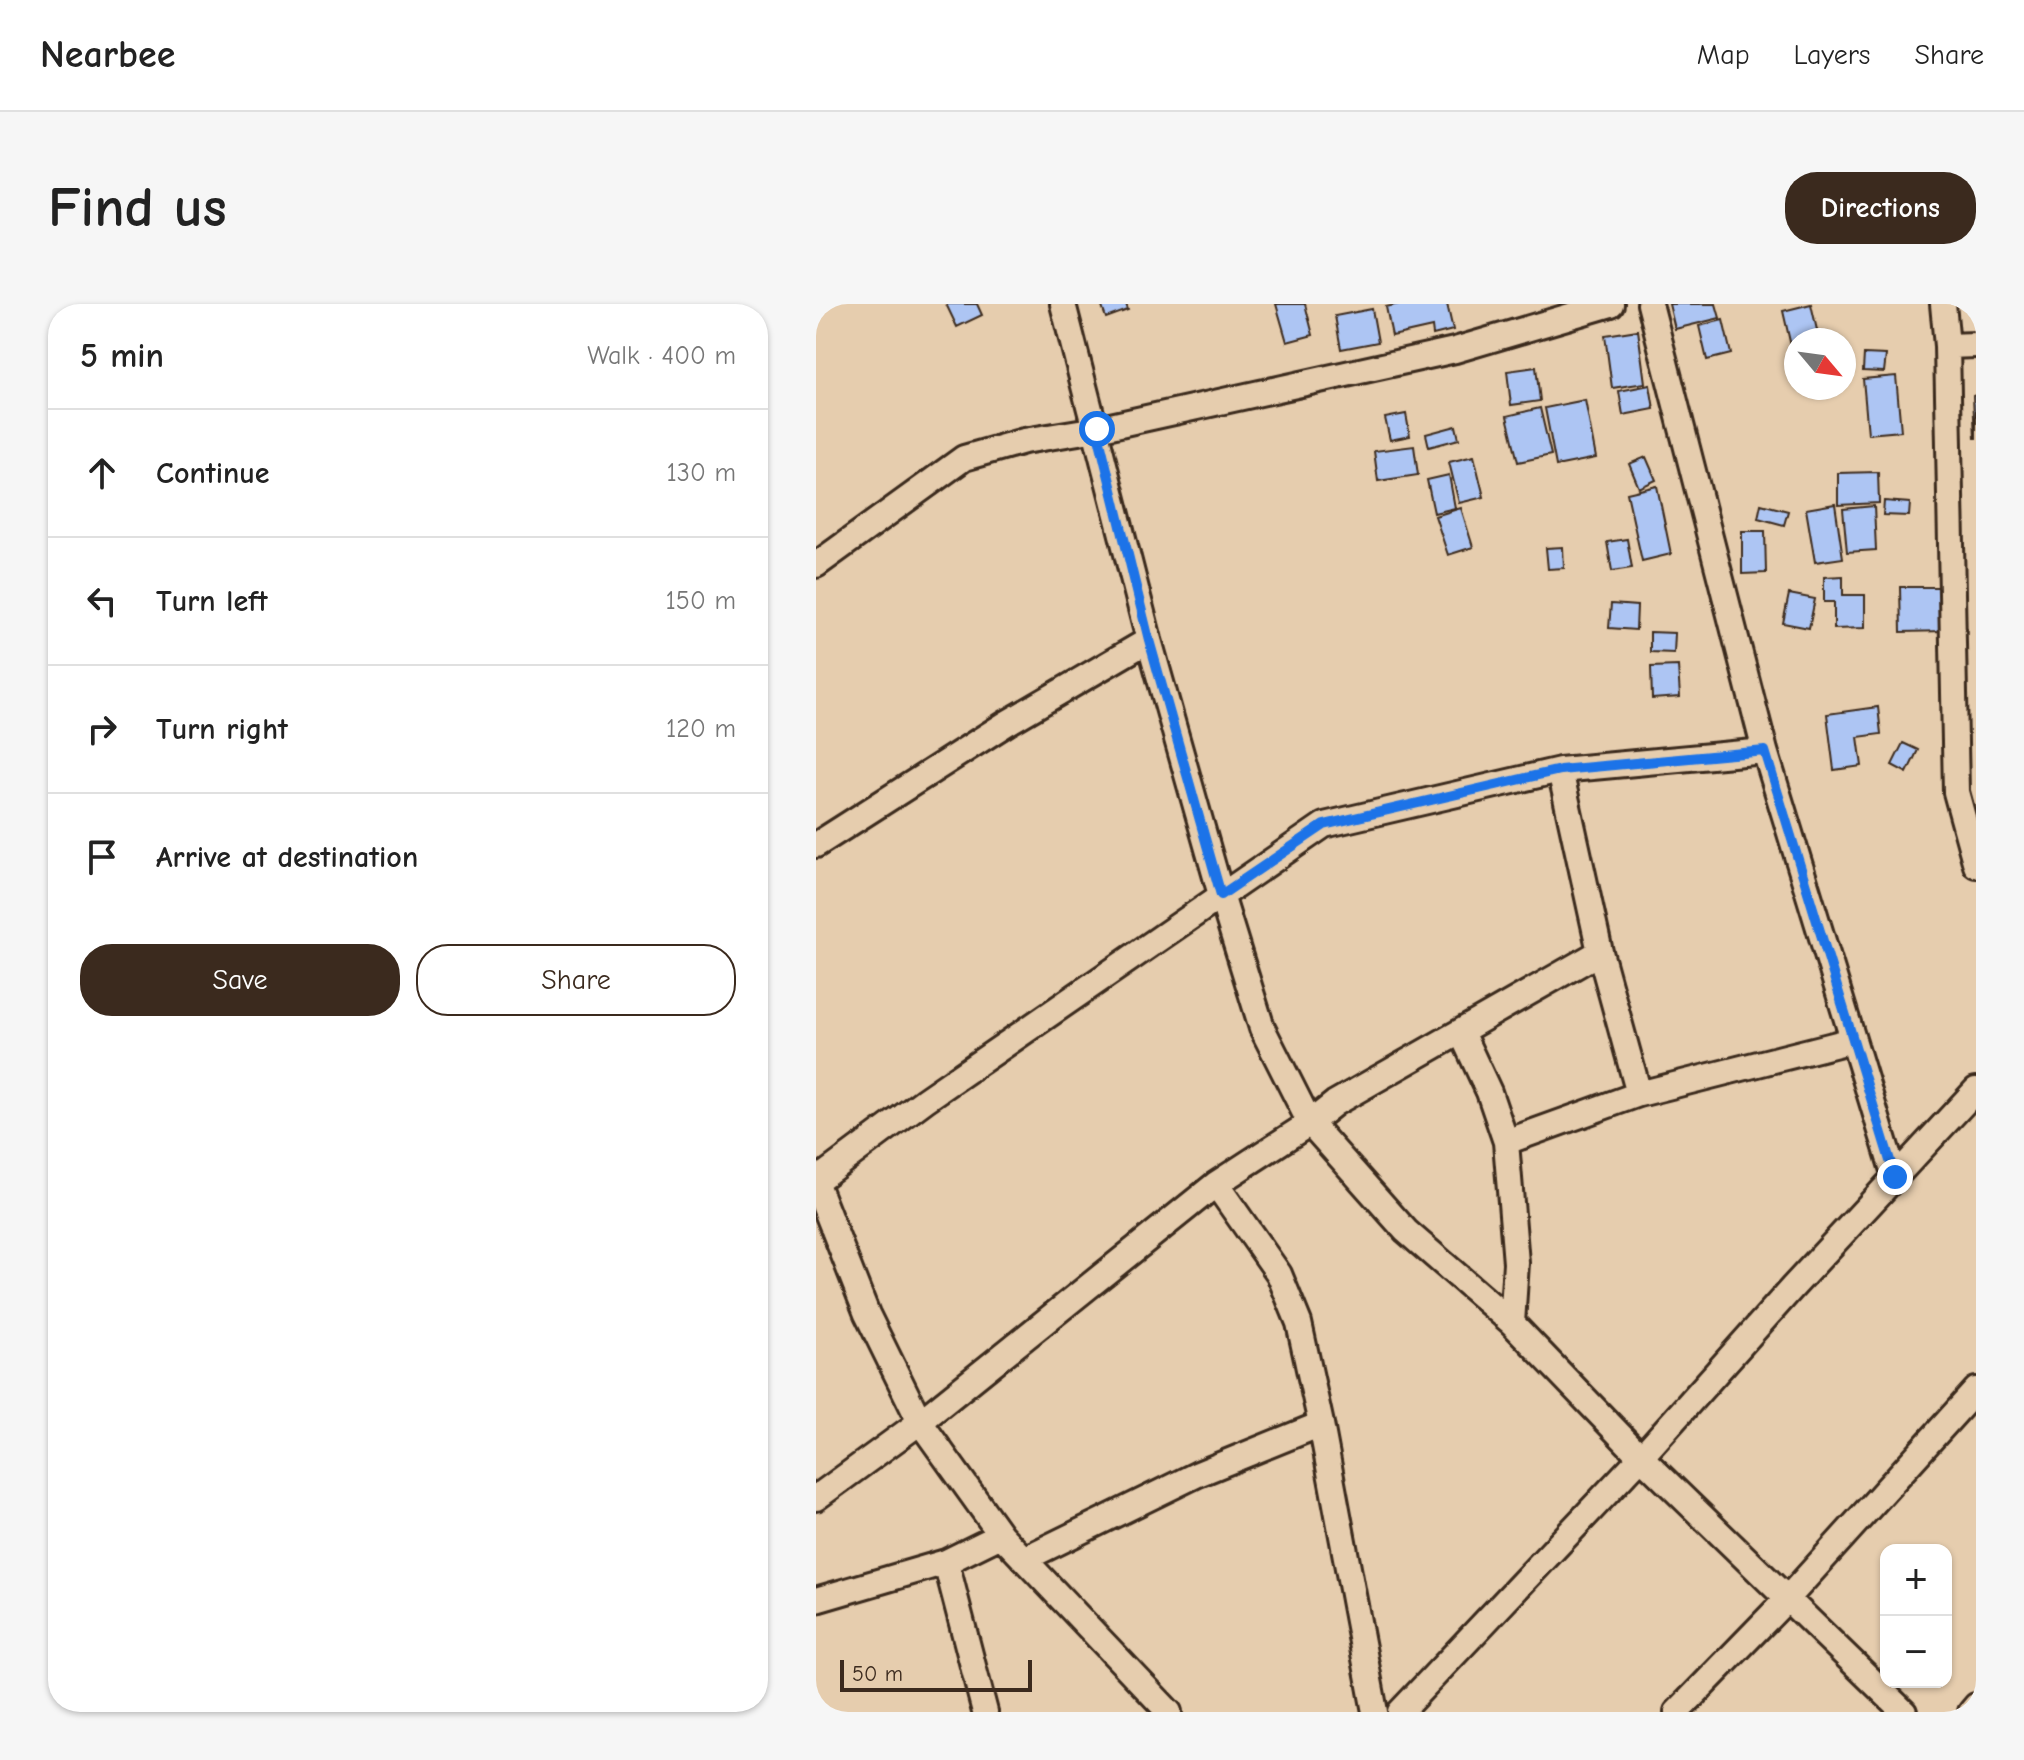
<!DOCTYPE html>
<html lang="en">
<head>
<meta charset="utf-8">
<style>
  body { margin:0; font-family:"Comic Neue",sans-serif; background:#f6f6f6; color:#222 }
  .controls { position:absolute; right:24px; bottom:24px; display:grid; overflow:hidden; border-radius:16px; box-shadow:0 2px 6px #0004 }
  .controls button { width:72px; height:72px; display:grid; place-items:center; padding:0; border:0; border-bottom:2px solid #e0e0e0; background:#fff; color:#222; font:40px sans-serif }
  .compass { position:absolute; left:968px; top:24px; width:72px; height:72px; border-radius:50%; background:#fff; box-shadow:0 2px 6px #0004; rotate:119deg }
  .scale { position:absolute; left:24px; bottom:20px; width:192px; box-sizing:border-box; padding-left:8px; border:4px solid #3b2a1e; border-top:0; font-size:22px; line-height:28px; white-space:nowrap; color:#3b2a1e; -webkit-text-stroke:6px #e6cdae; paint-order:stroke }
  .stop { position:absolute; width:24px; height:24px; margin:-18px; border:6px solid #1a73e8; border-radius:50%; background:#fff }
  .stop.end { background:#1a73e8; border-color:#fff; box-shadow:0 2px 8px #0008 }
  .list { margin:0; padding:0; list-style:none }
  h2 { display:flex; justify-content:space-between; align-items:center; height:104px; margin:0; padding:0 32px; font-size:34px }
  h2 small { font-size:26px; font-weight:400; color:#767676 }
  .list li { display:grid; grid-template-columns:52px 1fr auto; gap:24px; align-items:center; box-sizing:border-box; height:128px; padding:0 32px; border-top:2px solid #e0e0e0 }
  .list b { display:block; font-size:30px; white-space:nowrap }
  .list em { font-size:26px; font-style:normal; color:#767676 }
  .actions { display:flex; gap:16px; padding:24px 32px }
  .actions a { flex:1; padding:18px 0; border:2px solid #3b2a1e; border-radius:32px; text-align:center; font-size:28px; color:#3b2a1e }
  .actions .main { background:#3b2a1e; color:#fff }
  .icon { flex:none; width:44px; height:44px; fill:none; stroke:currentColor; stroke-width:2; stroke-linecap:round; stroke-linejoin:round }
  .map { position:relative; flex:none; width:1160px; height:1408px; overflow:hidden; border-radius:32px }
  header { display:flex; align-items:center; gap:48px; box-sizing:border-box; height:112px; padding:0 40px; background:#fff; border-bottom:2px solid #e0e0e0 }
  header strong { font-size:38px }
  nav { display:flex; gap:44px; margin-inline-start:auto; font-size:28px }
  .intro { display:flex; align-items:center; justify-content:space-between; box-sizing:border-box; height:192px; padding:0 48px }
  h1 { margin:0; font-size:56px }
  .button { padding:20px 36px; border-radius:32px; background:#3b2a1e; color:#fff; font-size:28px; font-weight:700 }
  main { display:flex; gap:48px; padding:0 48px }
  aside { flex:1; background:#fff; border-radius:32px; box-shadow:0 2px 6px #0004 }
  .map>svg:first-child { display:block }
  .building { fill:#adc5f3; stroke:#3b2a1e; stroke-width:2 }
  .lines { fill:none; stroke-linecap:round; stroke-linejoin:round }
  .minor-casing { stroke:#3b2a1e; stroke-width:30 }
  .minor { stroke:#e6cdae; stroke-width:24 }
  .route { stroke:#1a73e8; stroke-width:10 }
</style>
</head>
<body>
<header>
<strong>Nearbee</strong>
<nav><a>Map</a><a>Layers</a><a>Share</a></nav>
</header>
<div class="intro"><h1>Find us</h1><a class="button">Directions</a></div>
<main>
<aside>
<h2>5 min<small>Walk · 400 m</small></h2>
<ul class="list">
<li><svg class="icon" aria-label="ahead" viewBox="0 0 24 24"><path d="M12 20V5M6 11l6-6 6 6"/></svg><div><b>Continue</b></div><em>130 m</em></li>
<li><svg class="icon" aria-label="left" viewBox="0 0 24 24"><path d="M17 20v-9H6M10 6l-5 5 5 5"/></svg><div><b>Turn left</b></div><em>150 m</em></li>
<li><svg class="icon" aria-label="right" viewBox="0 0 24 24"><path d="M7 20v-9h11M14 6l5 5-5 5"/></svg><div><b>Turn right</b></div><em>120 m</em></li>
<li><svg class="icon" aria-label="arrive" viewBox="0 0 24 24"><path d="M6 21V4h12l-3 4 3 4H6"/></svg><div><b>Arrive at destination</b></div></li>
</ul>
<div class="actions"><a class="main">Save</a><a>Share</a></div>
</aside>
<div class="map">
<svg width="1160" height="1408" viewBox="0 0 1160 1408">
  <rect width="100%" height="100%" fill="#e6cdae"/>
  <filter id="ink" filterUnits="userSpaceOnUse"><feTurbulence type="fractalNoise" baseFrequency=".0125" numOctaves="2"/><feDisplacementMap in="SourceGraphic" scale="16" xChannelSelector="R" yChannelSelector="G"/><feConvolveMatrix kernelMatrix="1 2 1 2 8 2 1 2 1" color-interpolation-filters="sRGB"/></filter>
  <g filter="url(#ink)">
    <!-- building -->
    <path class="building" d="M130,0H161L166,11L141,23Z
      M285,0H310L312,6L290,14Z
      M460,0H489L497,31L471,38Z
      M583,0H631L637,26L617,31L616,23L576,32L570,3Z
      M853,0H900L904,14L859,25Z
      M995,0L1003,35L980,36V41L975,42L967,7Z
      M556,5L562,38L525,45L519,12Z
      M907,16L915,50L891,56L883,22Z
      M822,26L829,79L796,84L789,31Z
      M1048,50L1070,51L1068,68L1047,67Z
      M720,63L724,97L695,101L691,67Z
      M1080,72L1085,127L1052,130L1047,75Z
      M834,81L838,105L807,111L803,87Z
      M1160,91V134H1159L1157,92Z
      M769,96L780,154L740,162L729,104Z
      M724,104L735,151L702,158L691,112Z
      M590,110L594,132L574,136L569,114Z
      M640,122L643,135L613,143L610,130Z
      M598,142L602,171L562,177L558,147Z
      M658,152L668,193L643,199L633,158Z
      M830,153L840,176L823,184L813,160Z
      M1062,168L1063,199L1022,201V169Z
      M633,171L639,204L618,209L611,176Z
      M841,182L855,250L826,257L811,189Z
      M1068,197L1094,199L1093,212L1067,211Z
      M945,200L972,207L968,221L942,214Z
      M1019,200L1027,254L999,258L990,205Z
      M1058,202L1060,246L1031,248L1027,205Z
      M645,204L657,243L632,251L619,212Z
      M926,227H949L950,269L926,270Z
      M811,235L816,264L796,267L791,238Z
      M747,243L748,264L732,265L730,244Z
      M1027,272V291H1049V324L1018,325V298H1008V273Z
      M1084,283H1129L1130,327L1085,328Z
      M973,290L999,295L993,324L967,319Z
      M795,300L821,302L820,326L793,324Z
      M834,328L859,329L858,349L834,348Z
      M862,362L864,393L836,395L835,363Z
      M1062,403L1065,430L1042,433L1046,462L1018,466L1011,410Z
      M1087,439L1102,446L1091,469L1076,461Z"/>
    <g class="lines">
      <!-- minor casing -->
      <g class="minor-casing">
        <path id="minor" d="M247,0L333,336L405,591L446,724L494,819L590,927L696,1019L825,1153L1088,1408
          M834,0L949,447L1079,873
          M1127,0L1131,42L1140,488L1160,561
          M1131,42L1160,41
          M0,261L148,154L208,137L281,125L639,46L795,0
          M744,466L784,648L823,790
          M0,541L191,419L333,336
          M645,728L673,788L690,838L700,959L696,1019
          M690,838L823,790L1037,736
          M0,877L109,796L508,521L744,466L949,447
          M0,880L51,1010L104,1118L185,1231L353,1408
          M400,880L463,970L483,1019L505,1120L559,1408
          M0,1194L104,1118L400,880L494,819L519,799L784,648
          M210,1254L382,1170L505,1120
          M130,1258L169,1408
          M0,1296L130,1258L185,1231
          M584,1408L825,1153L976,984L1160,786
          M861,1408L970,1296L1160,1086
          M1155,1408L1160,1402"/>
      </g>
      <!-- minor -->
      <use href="#minor" class="minor"/>
    </g>
  </g>
  <g class="lines" filter="url(#ink)">
    <!-- route -->
    <path class="route" d="M281,125L333,336L405,591L508,521L744,466L949,447L1079,873"/>
  </g>
</svg>
<div class="controls">
<button>+</button>
<button>−</button>
</div>
<svg class="compass" viewBox="-18 -18 36 36"><path d="M0-13l5 13h-10z" fill="#e53935"/><path d="M0 13l5-13h-10z" fill="#767676"/></svg>
<div class="scale">50 m</div>
<div class="stop" style="left:281px;top:125px"></div>
<div class="stop end" style="left:1079px;top:873px"></div>
</div>
</main>
</body>
</html>
